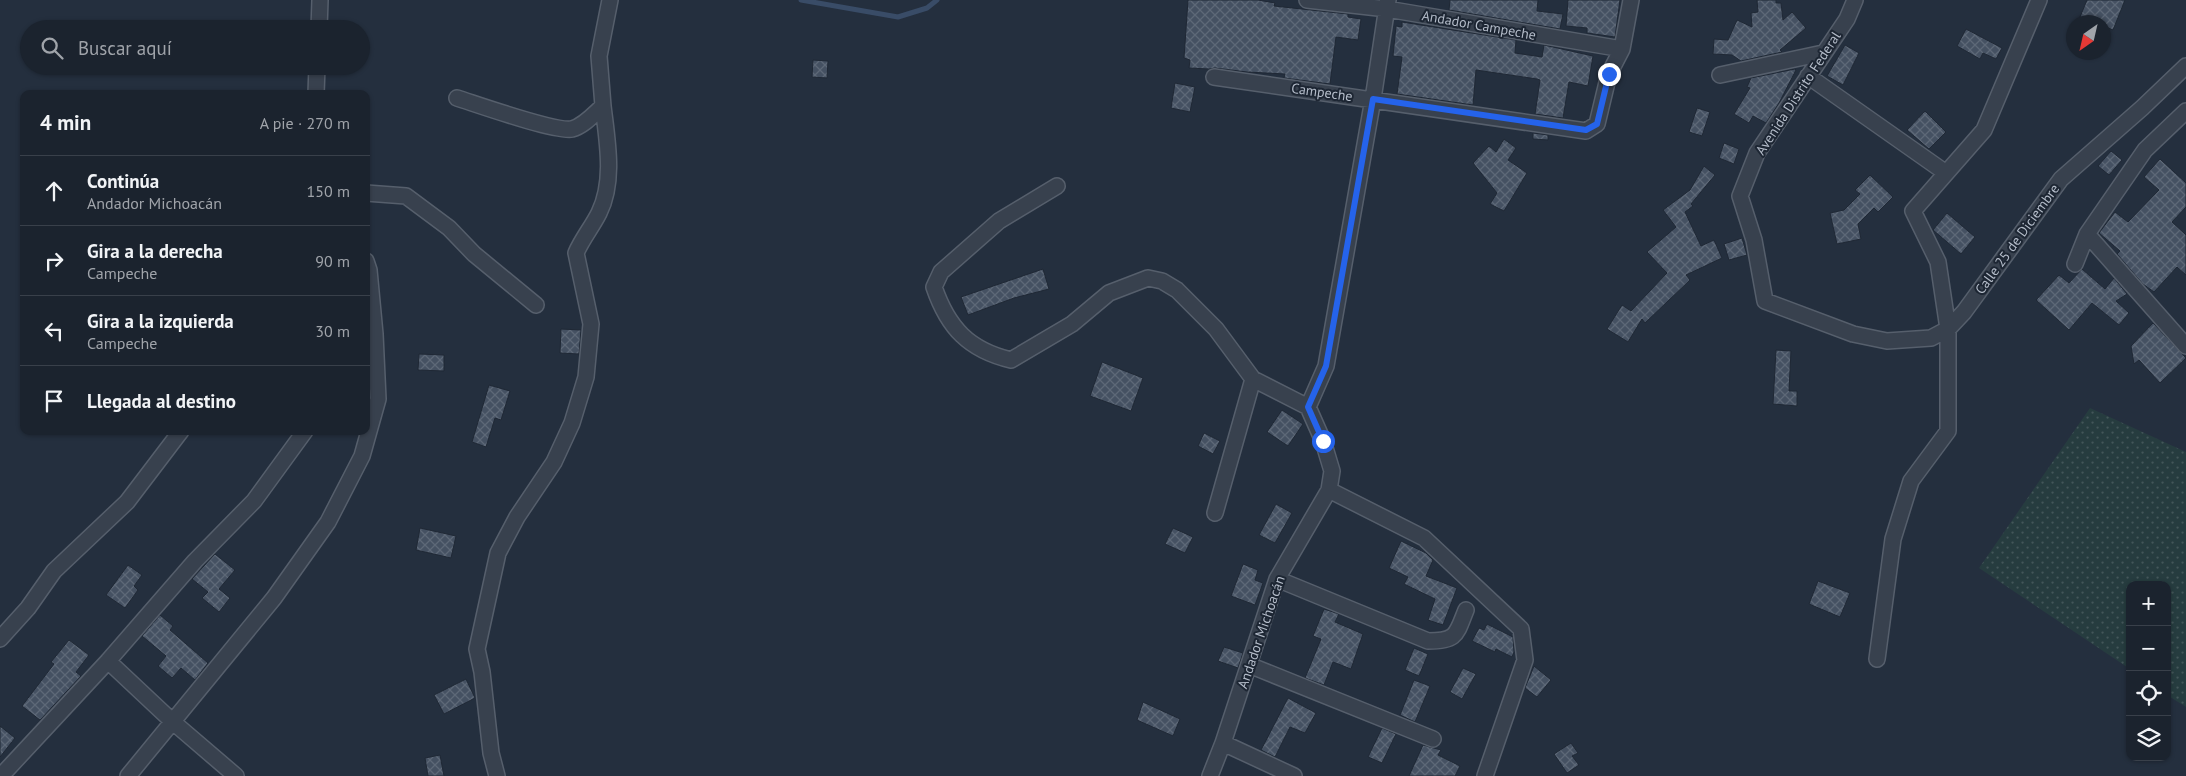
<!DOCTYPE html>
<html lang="es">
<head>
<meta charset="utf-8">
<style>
  body { margin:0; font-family:"PT Sans",sans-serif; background:#282f3a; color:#f1f3f6 }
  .controls { position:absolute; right:15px; bottom:15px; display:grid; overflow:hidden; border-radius:10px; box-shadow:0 1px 4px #0004 }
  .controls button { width:45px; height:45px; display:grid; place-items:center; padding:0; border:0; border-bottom:1px solid #39404a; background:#1b232e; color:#f1f3f6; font:25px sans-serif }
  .compass { position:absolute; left:2066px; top:15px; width:45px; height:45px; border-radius:50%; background:#1b232e; box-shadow:0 1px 4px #0004; rotate:214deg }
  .stop { position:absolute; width:15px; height:15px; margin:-11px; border:4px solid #2563eb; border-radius:50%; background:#fff }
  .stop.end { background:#2563eb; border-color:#fff; box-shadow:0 1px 5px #0008 }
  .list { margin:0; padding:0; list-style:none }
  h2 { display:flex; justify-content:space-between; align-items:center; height:65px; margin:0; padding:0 20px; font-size:21px }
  h2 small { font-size:16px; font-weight:400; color:#a0a4aa }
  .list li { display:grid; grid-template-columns:32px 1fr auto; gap:15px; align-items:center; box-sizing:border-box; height:70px; padding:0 20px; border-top:1px solid #39404a }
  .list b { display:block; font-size:19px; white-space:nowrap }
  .list p { margin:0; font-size:16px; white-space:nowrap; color:#a0a4aa }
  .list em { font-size:16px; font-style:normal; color:#a0a4aa }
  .icon { flex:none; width:28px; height:28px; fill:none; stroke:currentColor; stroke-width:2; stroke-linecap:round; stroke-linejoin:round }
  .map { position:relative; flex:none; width:2186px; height:776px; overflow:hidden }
  .search { position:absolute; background:#1b232e; box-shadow:0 1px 4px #0004; left:20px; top:20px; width:350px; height:55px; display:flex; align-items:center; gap:12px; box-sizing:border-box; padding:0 18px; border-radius:28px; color:#a0a4aa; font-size:19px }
  .panel { position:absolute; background:#1b232e; box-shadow:0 1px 4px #0004; left:20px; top:90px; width:350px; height:345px; border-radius:10px }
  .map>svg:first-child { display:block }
  .grass { fill:url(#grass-dots) }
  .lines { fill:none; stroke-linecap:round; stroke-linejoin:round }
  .stream { stroke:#394c67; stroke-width:5 }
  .building { fill:url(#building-cross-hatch); stroke:#1f2835 }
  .street-casing { stroke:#565f6c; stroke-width:18 }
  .street { stroke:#38414e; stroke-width:15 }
  .route { stroke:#2563eb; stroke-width:6 }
  .labels { text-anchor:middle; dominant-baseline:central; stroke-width:4; stroke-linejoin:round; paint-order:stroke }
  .street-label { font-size:14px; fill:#b4bcc9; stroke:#1d2633 }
</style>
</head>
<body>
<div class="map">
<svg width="2186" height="776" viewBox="0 0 2186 776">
  <defs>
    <pattern id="grass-dots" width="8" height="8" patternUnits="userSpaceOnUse" patternTransform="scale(1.25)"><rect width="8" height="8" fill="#263c3f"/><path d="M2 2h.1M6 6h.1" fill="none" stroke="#435659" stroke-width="1.8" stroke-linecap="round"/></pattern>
    <pattern id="building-cross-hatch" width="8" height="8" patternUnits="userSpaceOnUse" patternTransform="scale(1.25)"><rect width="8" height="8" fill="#455162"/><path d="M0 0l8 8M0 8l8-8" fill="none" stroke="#5d6877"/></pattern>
  </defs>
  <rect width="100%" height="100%" fill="#242f3e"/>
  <!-- grass -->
  <path class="grass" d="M2090,408L2186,452V707L2167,695V585H2130V669L1979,568Z"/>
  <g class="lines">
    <!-- stream -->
    <path class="stream" d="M801,0L898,17L927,8L937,0"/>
  </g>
  <!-- building -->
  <path class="building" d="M1188,0H1258L1275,3L1274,6L1348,14V17L1361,19L1358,40L1336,37L1330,84L1284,78L1285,74L1247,72L1215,68L1209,69L1189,68L1190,60L1184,58Z
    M1450,0H1538L1537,11L1563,14L1560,29L1449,10Z
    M1568,0H1620L1615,37L1587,33V28L1566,26Z
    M1757,0H1776V3H1781L1783,20L1792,12L1806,28L1780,50L1782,52L1741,61L1732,55L1713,54L1714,39L1728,40L1737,20L1752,27L1751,13L1758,12Z
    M2087,0H2125L2113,30L2104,26V22H2094L2080,17Z
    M1402,22L1516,40L1515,53L1542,57L1544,45L1593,56L1588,86L1569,82L1563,118L1535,114L1540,80L1537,79L1476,70L1473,105L1397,94L1402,57L1393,56L1396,26L1402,27Z
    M1966,29L2002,48L1996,59L1983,53L1980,59L1957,46Z
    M1845,45L1859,53L1843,85L1827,76Z
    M813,60L828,61L827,78L812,77Z
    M1795,69L1796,70L1779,103L1766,123L1753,116L1749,123L1734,114L1750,88L1747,87L1751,78Z
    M1175,83L1195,87L1190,112L1171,108Z
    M1697,108L1710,112L1702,136L1689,132Z
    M1925,111L1946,132L1929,149L1907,130Z
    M1533,133L1548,135V140L1533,139Z
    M1504,139L1516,148L1508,160L1527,173L1504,211L1490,204L1497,193L1473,163L1489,146L1496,152Z
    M1724,143L1739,149L1734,164L1719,158Z
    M2111,151L2122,160L2109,175L2098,166Z
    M2160,159L2186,183V207L2172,222L2186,235V275L2177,267L2154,292L2143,284L2117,254L2120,251L2099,233L2115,212L2128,222L2159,190L2144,177Z
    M1704,166L1715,175L1691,204L1693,206L1685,212L1701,246L1714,240L1722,258L1686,275L1690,280L1645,323L1642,319L1628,342L1607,329L1622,305L1631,311L1667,273L1647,252L1676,227L1663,210L1690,190Z
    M1870,175L1893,197L1878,212L1874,208L1858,224L1861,239L1837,244L1830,213L1844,210L1860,194L1855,190Z
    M1947,213L1975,237L1961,254L1933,230Z
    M1742,238L1747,255L1729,260L1724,244Z
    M1043,269L1049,289L1014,298L968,315L961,297Z
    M2082,269L2105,289L2114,278L2127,294L2116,301L2129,313L2119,325L2092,303L2069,330L2036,300L2059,275L2069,283Z
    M2153,323L2186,358L2160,383L2139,360L2134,364L2131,346Z
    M561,329L581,330L579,354L560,353Z
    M1776,350L1791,351L1789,391H1797V406L1773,404Z
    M419,354L444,355V371L418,370Z
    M1102,362L1143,378L1131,411L1090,396Z
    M489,385L510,391L501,420L495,418L486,447L472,442Z
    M1282,410L1303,424L1288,446L1267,432Z
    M1204,433L1220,441L1213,454L1198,446Z
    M1276,504L1292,513L1275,543L1259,535Z
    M420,528L456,536L451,558L416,550Z
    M1173,528L1193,537L1185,553L1165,544Z
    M1401,541L1426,553L1433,560L1426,576L1457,588L1443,625L1428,620L1435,599L1404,584L1408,577L1389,568Z
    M215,554L235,570L219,589L230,598L219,612L202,598L208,592L192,579Z
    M1243,564L1258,570L1255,580L1263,583L1255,605L1231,596Z
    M128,565L142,575L134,586L138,590L125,608L106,595Z
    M1818,581L1850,593L1840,617L1809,604Z
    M1324,609L1339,614L1335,622L1363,634L1351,669L1333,662L1324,685L1305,678L1321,639L1313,636Z
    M160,615L173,626L170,630L208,663L195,680L181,668L172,678L158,666L166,656L142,636Z
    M1487,624L1513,637L1514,652L1512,657L1496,649L1495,652L1472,641L1479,628L1484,630Z
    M69,640L89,655L76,672L81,676L40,720L22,706L54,664L51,662Z
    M1224,647L1243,653L1238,668L1218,661Z
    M1414,648L1428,654L1419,676L1405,670Z
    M1534,666L1551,680L1537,697L1525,688Z
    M1463,668L1476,674L1462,699L1450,692Z
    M466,679L475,698L444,714L434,695Z
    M1414,680L1430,686L1415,722L1400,715Z
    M1288,698L1316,713L1305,733L1290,727L1275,757L1261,750Z
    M1143,702L1180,719L1173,736L1137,720Z
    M0,726L15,738L0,757Z
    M1382,728L1396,734L1382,763L1368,757Z
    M1571,743L1578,753L1572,756L1579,765L1567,773L1554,754Z
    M1423,745L1441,750L1438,755L1460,766L1455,776H1409Z
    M440,755L444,776H428L425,758Z"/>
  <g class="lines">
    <!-- street casing -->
    <g class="street-casing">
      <path id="street" d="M1307,0L1387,9L1622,49
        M1855,0L1847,19L1757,153L1740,196L1754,240L1765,301L1853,334L1887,341L1931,338L1948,329L1964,312L2061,179L2142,108L2186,66
        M319,29L320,0
        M1720,75L1823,53
        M1808,76L1946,173
        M1214,77L1586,131L1597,124L1609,74L1622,49L1631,0
        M316,94L317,66
        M457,98C479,105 555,132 572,129C584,126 595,113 603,106L599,56L610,0
        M1057,186L999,221L941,272L934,287C948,328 969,350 1011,360L1072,324L1109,293L1148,278L1162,281L1177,290L1216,329L1253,379L1308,407
        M366,193L406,196L449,228L474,254L536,305
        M2087,234L2186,346
        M2075,264L2087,234L2145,150L2186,111
        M1329,490L1424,538L1521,629L1525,660L1485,776
        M1215,513L1253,379
        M1277,579L1428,641C1457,641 1456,635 1466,610
        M0,639L28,608L54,571L127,502L181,431
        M1877,659L1893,539L1911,481L1948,431V329L1938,262L1913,211L1984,130L2039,0
        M108,661L173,722L236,776
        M1249,665L1433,739
        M1223,743L1294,776
        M1,776L108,661L195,561L254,501L305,431
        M128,776L274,598L328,522L362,456L378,399L375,334L369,270L366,261
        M497,776L491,753L482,672L477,649L498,553L517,517L554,462L572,423L586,377L591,324L576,253C582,239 592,227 599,213C615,181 607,140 603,106
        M1210,776L1223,743L1277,579L1329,490L1332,471L1323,441L1308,407L1326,366L1373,99L1388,0"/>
    </g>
    <!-- street -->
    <use href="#street" class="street"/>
  </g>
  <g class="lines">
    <!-- route -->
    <path class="route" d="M1323,441L1308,407L1326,366L1373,99L1586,130L1597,124L1609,74"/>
  </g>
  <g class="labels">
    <!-- street labels -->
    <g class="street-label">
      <text transform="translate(1479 25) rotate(10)">Andador Campeche</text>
      <text transform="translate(1322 92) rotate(8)">Campeche</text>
      <text transform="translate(1798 93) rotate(-57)">Avenida Distrito Federal</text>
      <text transform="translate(2017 239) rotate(-54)">Calle 25 de Diciembre</text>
      <text transform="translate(1261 632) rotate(-71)">Andador Michoacán</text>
    </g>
  </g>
</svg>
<div class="controls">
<button>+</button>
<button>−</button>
<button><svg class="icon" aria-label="locate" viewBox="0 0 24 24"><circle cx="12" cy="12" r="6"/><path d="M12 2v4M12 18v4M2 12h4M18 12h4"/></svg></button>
<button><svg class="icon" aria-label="layers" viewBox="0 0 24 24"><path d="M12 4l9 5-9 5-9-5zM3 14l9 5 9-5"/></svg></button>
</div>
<svg class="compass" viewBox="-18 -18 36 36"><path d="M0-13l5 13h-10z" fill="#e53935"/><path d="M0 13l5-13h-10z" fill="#a0a4aa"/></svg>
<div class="stop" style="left:1323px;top:441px"></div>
<div class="stop end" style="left:1609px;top:74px"></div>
<div class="search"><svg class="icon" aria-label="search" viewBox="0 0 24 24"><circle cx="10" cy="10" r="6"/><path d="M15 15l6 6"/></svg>Buscar aquí</div>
<section class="panel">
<h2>4 min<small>A pie · 270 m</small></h2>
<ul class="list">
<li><svg class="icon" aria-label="ahead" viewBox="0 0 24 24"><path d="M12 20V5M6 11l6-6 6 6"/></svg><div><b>Continúa</b><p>Andador Michoacán</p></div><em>150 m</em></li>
<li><svg class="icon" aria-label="right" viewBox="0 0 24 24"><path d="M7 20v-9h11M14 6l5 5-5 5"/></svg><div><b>Gira a la derecha</b><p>Campeche</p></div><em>90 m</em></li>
<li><svg class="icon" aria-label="left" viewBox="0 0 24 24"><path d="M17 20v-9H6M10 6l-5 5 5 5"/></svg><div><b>Gira a la izquierda</b><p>Campeche</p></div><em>30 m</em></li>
<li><svg class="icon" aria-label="arrive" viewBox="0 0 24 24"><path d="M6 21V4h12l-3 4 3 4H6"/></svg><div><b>Llegada al destino</b></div></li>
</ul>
</section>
</div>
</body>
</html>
